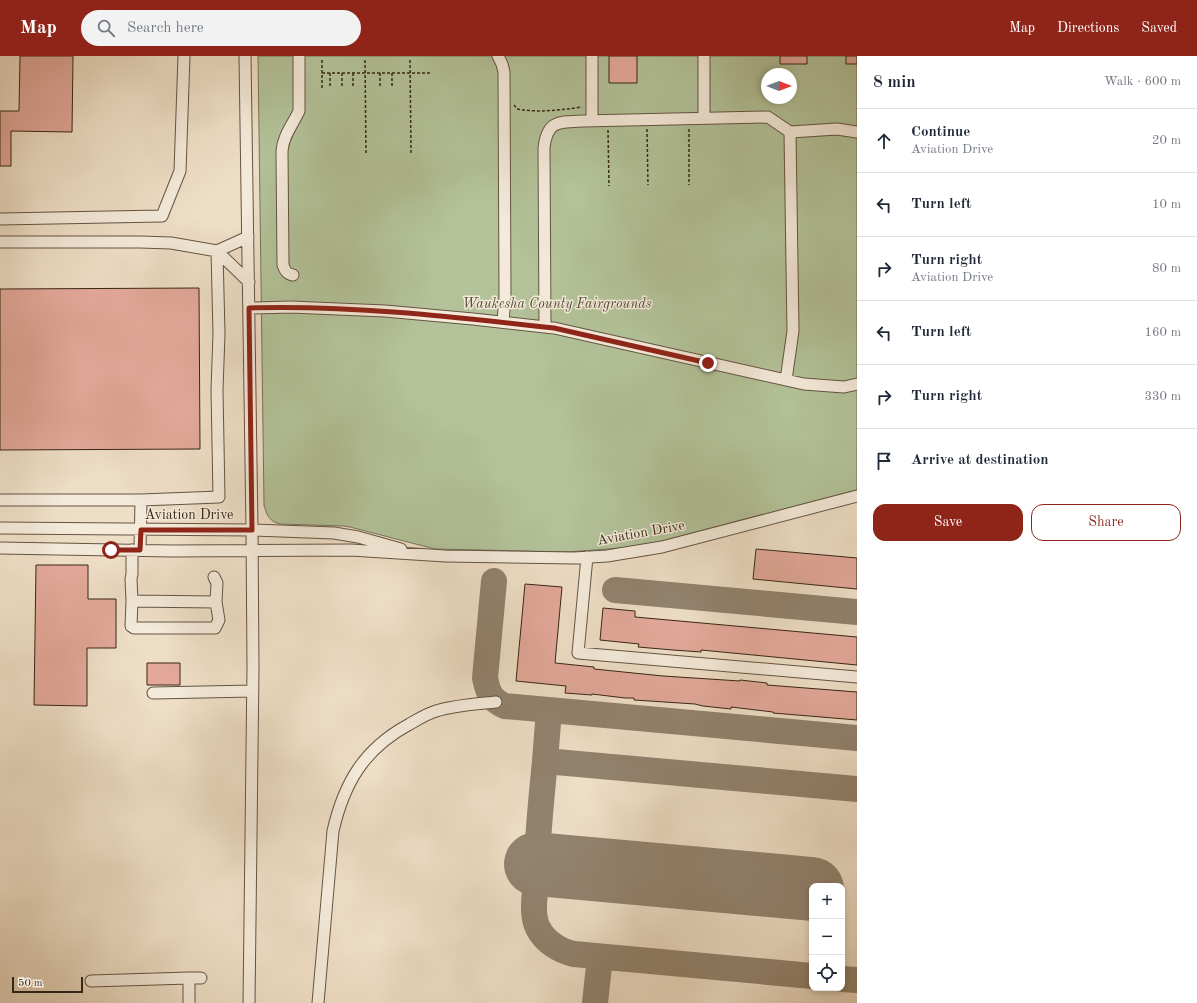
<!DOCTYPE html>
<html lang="en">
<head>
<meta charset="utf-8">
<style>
  body { margin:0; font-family:"Old Standard TT",serif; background:#f2f2f3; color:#1f2937 }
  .controls { position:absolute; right:12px; bottom:12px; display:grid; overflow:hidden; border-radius:8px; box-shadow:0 2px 6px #0003 }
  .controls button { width:36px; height:36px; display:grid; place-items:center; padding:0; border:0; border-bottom:1px solid #e0e1e3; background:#fff; color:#1f2937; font:20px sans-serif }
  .compass { position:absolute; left:761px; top:12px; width:36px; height:36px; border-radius:50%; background:#fff; box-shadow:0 2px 6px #0003; rotate:90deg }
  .scale { position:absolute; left:12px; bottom:10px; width:71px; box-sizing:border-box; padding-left:4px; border:2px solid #362616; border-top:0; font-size:11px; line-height:14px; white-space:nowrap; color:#362616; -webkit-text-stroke:3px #f4eada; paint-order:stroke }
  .stop { position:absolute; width:12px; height:12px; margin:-9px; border:3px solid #8f2418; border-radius:50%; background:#fff }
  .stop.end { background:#8f2418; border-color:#fff; box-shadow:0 1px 4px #0008 }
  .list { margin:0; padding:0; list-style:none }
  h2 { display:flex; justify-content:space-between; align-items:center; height:52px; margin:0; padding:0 16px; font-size:17px }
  h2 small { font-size:13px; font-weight:400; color:#747a83 }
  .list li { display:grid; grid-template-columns:26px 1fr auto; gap:12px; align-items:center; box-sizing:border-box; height:64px; padding:0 16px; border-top:1px solid #e0e1e3 }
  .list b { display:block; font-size:15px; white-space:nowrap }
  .list p { margin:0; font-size:13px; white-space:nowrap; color:#747a83 }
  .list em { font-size:13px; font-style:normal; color:#747a83 }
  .actions { display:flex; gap:8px; padding:12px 16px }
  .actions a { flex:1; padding:9px 0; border:1px solid #8f2418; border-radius:12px; text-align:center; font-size:14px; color:#8f2418 }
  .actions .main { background:#8f2418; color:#fff }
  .icon { flex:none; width:22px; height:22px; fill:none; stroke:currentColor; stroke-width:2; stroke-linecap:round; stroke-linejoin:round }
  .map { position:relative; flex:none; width:857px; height:947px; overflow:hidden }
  header { display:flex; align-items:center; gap:24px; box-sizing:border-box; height:56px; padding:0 20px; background:#8f2418; color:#fff }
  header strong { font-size:19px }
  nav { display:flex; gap:22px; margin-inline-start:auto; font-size:14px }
  .search { width:280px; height:36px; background:#f2f2f3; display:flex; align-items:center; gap:10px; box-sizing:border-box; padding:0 14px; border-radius:22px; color:#747a83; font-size:15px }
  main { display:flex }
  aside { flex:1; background:#fff }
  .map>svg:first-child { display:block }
  .green { fill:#b3c299; stroke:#747458; fill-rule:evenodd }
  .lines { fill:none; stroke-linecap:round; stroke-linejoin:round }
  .taxiway { stroke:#92826e; stroke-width:26 }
  .runway { stroke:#92826e; stroke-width:64 }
  .building { fill:#e3a89a; stroke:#362616 }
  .minor-casing { stroke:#645442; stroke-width:13 }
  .path { stroke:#362616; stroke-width:1.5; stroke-dasharray:3 2; stroke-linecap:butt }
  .minor { stroke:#f4eada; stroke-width:11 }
  .route { stroke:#8f2418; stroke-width:5 }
  .labels { text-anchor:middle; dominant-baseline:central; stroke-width:3; stroke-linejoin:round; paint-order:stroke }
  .park-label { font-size:14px; font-style:italic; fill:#554d37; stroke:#f4eada }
  .street-label { font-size:14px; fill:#362616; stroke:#f4eada }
</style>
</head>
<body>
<header>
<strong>Map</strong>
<div class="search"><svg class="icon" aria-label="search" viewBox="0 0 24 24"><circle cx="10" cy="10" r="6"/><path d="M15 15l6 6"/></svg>Search here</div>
<nav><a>Map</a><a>Directions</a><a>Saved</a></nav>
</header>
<main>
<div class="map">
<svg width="857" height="947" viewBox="0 0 857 947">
  <rect width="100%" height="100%" fill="#eedec6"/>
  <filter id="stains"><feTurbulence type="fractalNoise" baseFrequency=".005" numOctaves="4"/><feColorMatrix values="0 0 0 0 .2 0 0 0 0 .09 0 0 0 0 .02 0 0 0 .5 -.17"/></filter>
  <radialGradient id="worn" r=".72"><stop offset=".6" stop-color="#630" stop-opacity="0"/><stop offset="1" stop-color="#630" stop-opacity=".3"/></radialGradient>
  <!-- green -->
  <path class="green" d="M258,0H857V434L651,488L620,492L568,496L435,493L350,471L343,470L281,468C269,466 267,459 264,449ZM767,18H791V42H767Z"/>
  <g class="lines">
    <!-- taxiway -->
    <path class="taxiway" d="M494,525L485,622C488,637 491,644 505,650L857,682
      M615,534L857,556
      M545,705L549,654
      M812,920L574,898C560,895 545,886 538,872C531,858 535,839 536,824C537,784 541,745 545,705L857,733
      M842,923L857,924
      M595,947L600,901"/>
    <!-- runway -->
    <path class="runway" d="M536,808L812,833"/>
  </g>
  <!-- building -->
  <path class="building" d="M20,0H73L72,76L11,75V110H0V55H19Z
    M609,0H637V27H609Z
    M780,0H807V8H780Z
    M846,0H857V8H846Z
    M199,232L200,393L0,394V233Z
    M756,493L857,502V533L753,523Z
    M36,509H88V543H116V592H87V650L34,649Z
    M525,528L562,531L555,607L594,611V613L663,620L740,625V624L767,627V629L857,636V664L773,657V656L731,651V653L703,650L695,648L634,644V642H625L592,638V639L565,637L566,630L516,625Z
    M603,552L635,555V561L857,581V609L701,594V596L673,594L638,591L639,588L600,584Z
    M147,607H180V629H147Z"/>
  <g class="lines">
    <!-- minor casing -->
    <g class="minor-casing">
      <path id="minor" d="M245,0L252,474L253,612L249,947
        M498,0L502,8L504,16L505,241L503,266
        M592,0V65
        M704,62V0
        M790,76L837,73L857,76
        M0,163L162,160L180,115L184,0
        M248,181L217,195L249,226
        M0,186H140L171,187L217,195L219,278L217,334L219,441L141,444H0
        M293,219C287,218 285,215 283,209L282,95C283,80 293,68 299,55V0
        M249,252L291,251L385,255L473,263L554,272L804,328L844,331L857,328
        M545,271L544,92C547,64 559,66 583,65L768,61L790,76L793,275L786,324
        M0,472L252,474L334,477L358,481L401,493
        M0,492L172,495L351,494L445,500L574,502L607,500L662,491L857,440
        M132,494V518L131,523L132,545L131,570L134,572H215L219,564L216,546L217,527L214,521
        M140,494L141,444
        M587,501L578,597L857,621
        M132,545L216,546
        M153,637L253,635
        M189,922H201
        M91,925L189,922V947
        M318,947L333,775C344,727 364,693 408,669C417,664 426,658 436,655C455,649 476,648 496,646"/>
    </g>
    <!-- path -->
    <path class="path" d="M322,4V32
      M365,4L366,98
      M410,4L411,98
      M322,17H431
      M330,17V32
      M342,17V32
      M353,17V32
      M380,17V32
      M392,17V32
      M514,49L517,53C539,57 561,54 582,51
      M647,73L648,129
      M689,73V129
      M608,74L609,130"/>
    <!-- minor -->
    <use href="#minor" class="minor"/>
  </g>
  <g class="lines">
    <!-- route -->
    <path class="route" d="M111,494H140L141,474H252L249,252C348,249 446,260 544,271L554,272L708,307"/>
  </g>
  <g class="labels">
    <!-- park labels -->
    <g class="park-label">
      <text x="557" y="248">Waukesha County Fairgrounds</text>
    </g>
    <!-- street labels -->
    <g class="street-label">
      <text x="189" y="459">Aviation Drive</text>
      <text transform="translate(641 477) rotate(-10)">Aviation Drive</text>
    </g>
  </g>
  <rect width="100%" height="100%" filter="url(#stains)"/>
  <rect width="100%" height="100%" fill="url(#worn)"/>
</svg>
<div class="controls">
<button>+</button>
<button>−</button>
<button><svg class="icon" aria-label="locate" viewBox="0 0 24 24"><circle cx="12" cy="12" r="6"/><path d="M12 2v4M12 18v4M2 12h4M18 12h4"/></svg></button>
</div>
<svg class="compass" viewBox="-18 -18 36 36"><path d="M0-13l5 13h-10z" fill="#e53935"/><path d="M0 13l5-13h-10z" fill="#747a83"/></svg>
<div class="scale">50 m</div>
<div class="stop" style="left:111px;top:494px"></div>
<div class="stop end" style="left:708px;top:307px"></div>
</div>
<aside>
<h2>8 min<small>Walk · 600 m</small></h2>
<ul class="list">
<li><svg class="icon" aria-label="ahead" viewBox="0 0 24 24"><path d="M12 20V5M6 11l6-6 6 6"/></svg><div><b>Continue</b><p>Aviation Drive</p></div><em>20 m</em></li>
<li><svg class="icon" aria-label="left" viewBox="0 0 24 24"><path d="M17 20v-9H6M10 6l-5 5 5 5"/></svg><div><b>Turn left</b></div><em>10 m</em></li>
<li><svg class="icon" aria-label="right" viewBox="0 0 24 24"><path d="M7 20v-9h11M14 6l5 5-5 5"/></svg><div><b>Turn right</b><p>Aviation Drive</p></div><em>80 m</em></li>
<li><svg class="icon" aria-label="left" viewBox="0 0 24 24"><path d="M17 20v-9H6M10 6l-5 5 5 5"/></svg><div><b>Turn left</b></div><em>160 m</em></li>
<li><svg class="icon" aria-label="right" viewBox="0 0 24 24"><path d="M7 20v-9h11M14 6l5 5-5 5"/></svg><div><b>Turn right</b></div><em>330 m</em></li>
<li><svg class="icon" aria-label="arrive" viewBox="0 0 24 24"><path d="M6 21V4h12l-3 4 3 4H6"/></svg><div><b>Arrive at destination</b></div></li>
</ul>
<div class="actions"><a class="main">Save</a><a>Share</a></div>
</aside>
</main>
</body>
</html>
